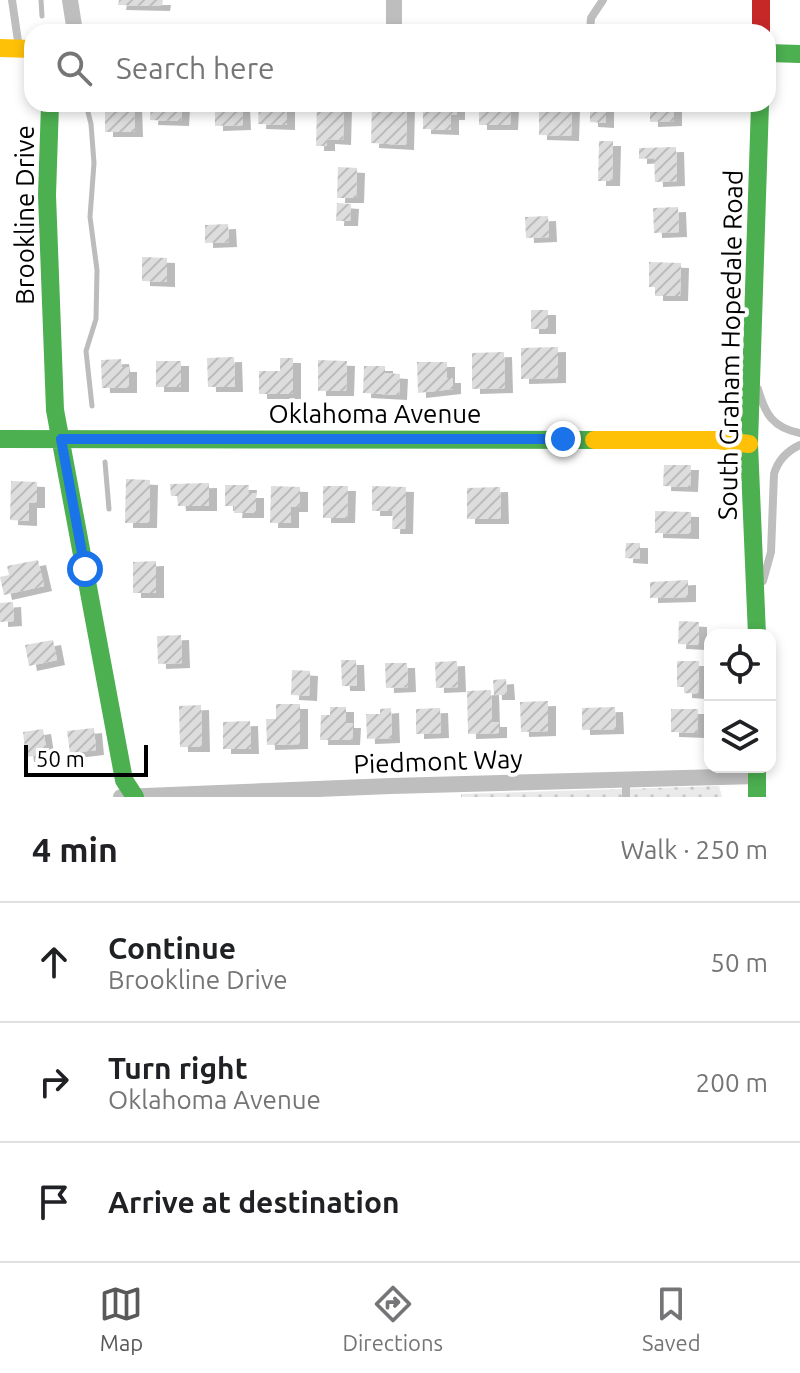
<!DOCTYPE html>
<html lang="en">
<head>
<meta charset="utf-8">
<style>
  body { margin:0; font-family:Ubuntu,sans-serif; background:#f2f2f2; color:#202124 }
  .controls { position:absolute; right:24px; bottom:24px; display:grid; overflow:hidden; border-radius:16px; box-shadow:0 4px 12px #0003 }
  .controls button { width:72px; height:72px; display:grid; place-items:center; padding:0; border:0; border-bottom:2px solid #e0e0e0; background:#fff; color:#202124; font:40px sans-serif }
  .scale { position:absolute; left:24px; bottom:20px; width:124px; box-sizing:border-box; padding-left:8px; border:4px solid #000; border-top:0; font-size:22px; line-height:28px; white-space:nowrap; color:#000; -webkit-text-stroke:6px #fff; paint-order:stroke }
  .stop { position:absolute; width:24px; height:24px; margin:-18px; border:6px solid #1a73e8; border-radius:50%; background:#fff }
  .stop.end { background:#1a73e8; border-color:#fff; box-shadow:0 2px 8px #0008 }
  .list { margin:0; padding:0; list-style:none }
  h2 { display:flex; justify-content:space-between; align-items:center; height:104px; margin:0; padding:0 32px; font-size:34px }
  h2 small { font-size:26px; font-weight:400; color:#757577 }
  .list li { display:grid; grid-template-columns:52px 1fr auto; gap:24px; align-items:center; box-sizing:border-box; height:120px; padding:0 32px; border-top:2px solid #e0e0e0 }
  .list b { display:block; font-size:30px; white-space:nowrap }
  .list p { margin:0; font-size:26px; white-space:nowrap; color:#757577 }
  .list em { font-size:26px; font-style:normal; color:#757577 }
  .icon { flex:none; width:44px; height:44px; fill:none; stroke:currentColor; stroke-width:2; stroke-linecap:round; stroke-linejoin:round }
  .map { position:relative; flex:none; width:800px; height:797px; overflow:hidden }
  .search { position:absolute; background:#fff; box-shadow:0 4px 12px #0003; left:24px; right:24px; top:24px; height:88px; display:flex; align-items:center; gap:20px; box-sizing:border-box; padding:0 28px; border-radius:24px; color:#757577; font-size:30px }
  .sheet { height:464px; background:#fff }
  nav { display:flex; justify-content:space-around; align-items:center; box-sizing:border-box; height:112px; border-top:2px solid #e0e0e0; background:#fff; font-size:22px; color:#757577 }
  nav a { display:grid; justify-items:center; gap:4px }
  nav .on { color:#595959 }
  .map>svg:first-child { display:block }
  .green { fill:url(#green-dots) }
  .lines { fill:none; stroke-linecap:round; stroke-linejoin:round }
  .stream { stroke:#bcbcbc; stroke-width:5 }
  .building { fill:url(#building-hatch); filter:url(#shadow) }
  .lane { stroke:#bebebe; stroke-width:8 }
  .street { stroke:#bebebe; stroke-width:16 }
  .fast { stroke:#4caf50; stroke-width:18 }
  .slow { stroke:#ffc107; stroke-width:18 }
  .jam { stroke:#c62828; stroke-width:18 }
  .route { stroke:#1a73e8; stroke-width:10 }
  .labels { text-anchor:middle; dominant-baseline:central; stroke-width:8; stroke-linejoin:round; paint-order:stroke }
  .street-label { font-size:26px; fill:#000; stroke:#fff }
</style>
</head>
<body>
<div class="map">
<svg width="800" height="797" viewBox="0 0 800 797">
  <defs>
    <pattern id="green-dots" width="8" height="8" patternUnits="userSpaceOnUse" patternTransform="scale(2)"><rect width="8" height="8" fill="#eaeaea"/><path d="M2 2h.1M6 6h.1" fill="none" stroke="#c7c7c7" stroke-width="1.8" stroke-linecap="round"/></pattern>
    <pattern id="building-hatch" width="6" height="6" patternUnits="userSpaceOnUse" patternTransform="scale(2)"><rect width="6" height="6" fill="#ddd"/><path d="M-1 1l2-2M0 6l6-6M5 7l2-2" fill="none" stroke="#bcbcbc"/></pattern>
    <filter id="shadow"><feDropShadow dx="8" dy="5" stdDeviation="0" flood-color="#0004"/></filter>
  </defs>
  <rect width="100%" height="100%" fill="#fff"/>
  <!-- green -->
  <path class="green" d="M719,786L722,797H461V794Z"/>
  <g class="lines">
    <!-- stream -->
    <path class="stream" d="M41,0L42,16
      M86,104L91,124L94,163L90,217L97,270L96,319L86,351L92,406
      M105,462L109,509"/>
  </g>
  <!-- building -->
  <path class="building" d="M119,0H163L162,6L118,5Z
    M99,104H134L135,132H105V110H99Z
    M151,104H182L181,121L150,120Z
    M215,104H242L243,125L215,126Z
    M259,104H287V125L258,124Z
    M317,104H344L343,140L327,139V146H316Z
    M372,104H407L406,145L371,143Z
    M423,104H457V115H451V130L423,129Z
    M479,104H511L510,125H479Z
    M539,104H572L571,136L539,135Z
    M590,104H606V123L590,122Z
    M650,104H674V121L650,122Z
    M599,141H613L612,181H598Z
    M676,147L677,181L655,182L654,158L639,159V148Z
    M338,167L357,168L356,198H337Z
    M337,203L351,204L350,221H336Z
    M678,207L679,232L654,233L653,208Z
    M548,216L549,237L526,238L525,217Z
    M228,224L229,242L205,243V225Z
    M142,257L167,258V282L142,281Z
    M649,262L681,263L680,296H655V287H649Z
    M531,310H548V329H531Z
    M558,347V378L521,379V348Z
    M504,352L505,388L472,389V353Z
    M234,357L235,387H208L207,358Z
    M280,358H293V394H259V371H280Z
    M121,359L122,367H129V388H102L101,360Z
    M318,360L347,361L346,391H318Z
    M156,361H181V387H156Z
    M417,362H447V378H453V389L418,393Z
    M364,366H385V373L400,374L399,395L363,393Z
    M664,465H691L690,487L663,486Z
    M126,479L150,480L149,523H125Z
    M11,481L37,482V503H29V521L10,520Z
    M209,483V506H178L177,496H171L170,484Z
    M225,485H249L248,493H256V513H234L235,506H225Z
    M271,486L300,487V507H291V523H270Z
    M323,486H348L347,518H323Z
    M372,486L406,487L405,529H392L393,511H372Z
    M500,487L501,519H467V488Z
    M655,511L691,512V534L655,533Z
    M626,543H640V559L625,558Z
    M38,560L44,586L4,595L0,577L9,575L7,566Z
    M156,561V593H133V562Z
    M688,580V597L650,598V582Z
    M13,602L14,621L0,622V603Z
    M679,621L699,622V645L678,644Z
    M181,635L182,663L158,664L157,636Z
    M53,640L57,660L29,666L25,645Z
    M341,660H356L357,686H342Z
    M457,661L458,687L436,688L435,662Z
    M677,661H699L698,694L684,693V687H677Z
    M385,663H407L408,687L386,688Z
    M292,670L310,671L309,696L291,695Z
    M506,679L507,695H494L493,680Z
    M491,690L492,722H499V733L468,734L467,691Z
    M548,701V731L521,732L520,702Z
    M276,704H300V744L267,745L266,719H276Z
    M201,705L202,747H180L179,706Z
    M330,707H346V723H353L352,740H320L321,715H330Z
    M615,707L616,729L582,730V708Z
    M391,708L392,738L367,739L366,714H380V709Z
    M440,708L441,733L416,734V709Z
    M671,709H698L697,733L671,732Z
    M250,721L251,749H223V722Z
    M94,728L96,750L70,753L67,731Z
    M43,729L47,754L26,757L23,732Z"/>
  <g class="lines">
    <!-- lane -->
    <path class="lane" d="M12,0L19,48
      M590,32L591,18L603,0
      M758,389C765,414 773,428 800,433
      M763,581L771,552L774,474C778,460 787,451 800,445
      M626,779V797"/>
    <!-- street -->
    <path class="street" d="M70,0L75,32
      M394,32V0
      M121,797L391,786L757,776"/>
    <!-- fast -->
    <path class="fast" d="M768,53L800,54
      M50,104L47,195L55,410L124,780L135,797
      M0,439L594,440
      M757,635L749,444L760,104
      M757,767V797"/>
    <!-- slow -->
    <path class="slow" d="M0,48L32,49
      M594,440H717L749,444"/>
    <!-- jam -->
    <path class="jam" d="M761,0V32"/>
  </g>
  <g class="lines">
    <!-- route -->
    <path class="route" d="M85,569L61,439H563"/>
  </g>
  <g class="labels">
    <!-- street labels -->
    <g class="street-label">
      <text transform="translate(24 215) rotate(-90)">Brookline Drive</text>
      <text transform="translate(730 345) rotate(-89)">South Graham Hopedale Road</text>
      <text x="375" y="413">Oklahoma Avenue</text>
      <text transform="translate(438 761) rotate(-2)">Piedmont Way</text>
    </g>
  </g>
</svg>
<div class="controls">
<button><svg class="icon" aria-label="locate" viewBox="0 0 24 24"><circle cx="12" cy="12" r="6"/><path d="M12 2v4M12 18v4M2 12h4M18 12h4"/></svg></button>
<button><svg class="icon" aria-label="layers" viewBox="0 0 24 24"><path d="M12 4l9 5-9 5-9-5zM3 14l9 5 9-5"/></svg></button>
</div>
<div class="scale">50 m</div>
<div class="stop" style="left:85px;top:569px"></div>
<div class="stop end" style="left:563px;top:439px"></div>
<div class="search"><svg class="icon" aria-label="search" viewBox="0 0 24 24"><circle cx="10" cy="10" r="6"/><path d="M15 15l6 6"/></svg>Search here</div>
</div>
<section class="sheet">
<h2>4 min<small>Walk · 250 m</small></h2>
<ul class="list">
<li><svg class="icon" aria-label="ahead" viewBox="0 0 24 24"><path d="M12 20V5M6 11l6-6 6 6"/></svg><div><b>Continue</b><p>Brookline Drive</p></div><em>50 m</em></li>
<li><svg class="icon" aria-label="right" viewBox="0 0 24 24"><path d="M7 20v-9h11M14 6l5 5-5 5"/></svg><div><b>Turn right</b><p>Oklahoma Avenue</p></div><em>200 m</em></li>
<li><svg class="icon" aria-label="arrive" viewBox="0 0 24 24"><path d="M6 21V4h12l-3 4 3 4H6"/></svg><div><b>Arrive at destination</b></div></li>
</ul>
</section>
<nav>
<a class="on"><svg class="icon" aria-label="map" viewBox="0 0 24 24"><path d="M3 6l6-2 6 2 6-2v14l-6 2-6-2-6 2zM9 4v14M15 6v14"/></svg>Map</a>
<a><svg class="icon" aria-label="directions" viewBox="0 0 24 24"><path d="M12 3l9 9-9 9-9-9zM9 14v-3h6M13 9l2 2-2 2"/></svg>Directions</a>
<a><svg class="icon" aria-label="saved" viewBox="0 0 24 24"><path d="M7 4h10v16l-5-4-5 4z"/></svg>Saved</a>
</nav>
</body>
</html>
